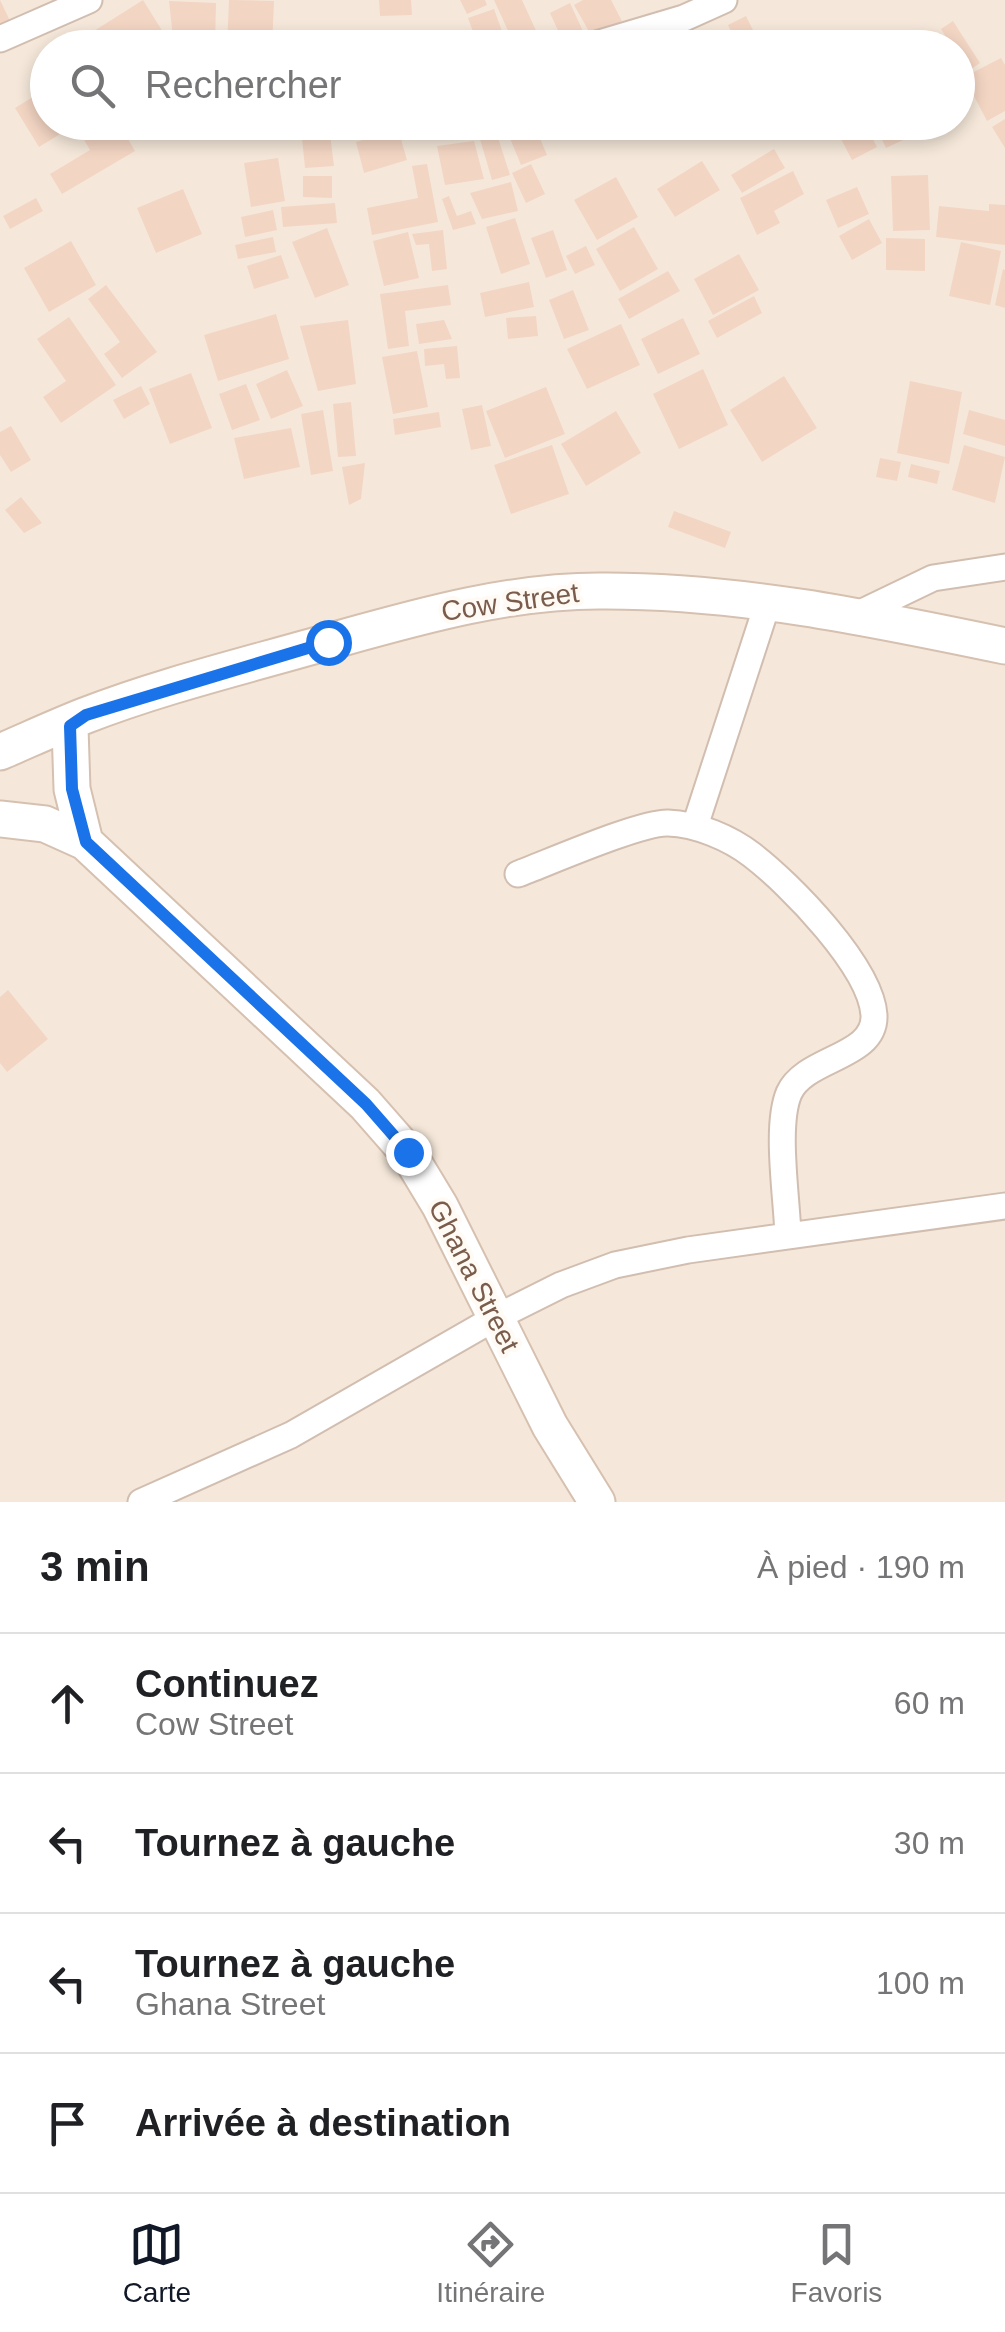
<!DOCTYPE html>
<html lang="fr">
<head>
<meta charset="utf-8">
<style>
  body { margin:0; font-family:Arial,sans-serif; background:#f2f2f2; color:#202124 }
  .stop { position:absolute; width:30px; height:30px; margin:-22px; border:8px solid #1a73e8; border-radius:50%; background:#fff }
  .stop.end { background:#1a73e8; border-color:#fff; box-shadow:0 2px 10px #0008 }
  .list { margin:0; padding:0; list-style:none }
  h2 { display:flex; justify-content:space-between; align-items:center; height:130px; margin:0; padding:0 40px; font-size:42px }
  h2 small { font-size:32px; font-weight:400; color:#757577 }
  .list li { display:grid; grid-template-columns:65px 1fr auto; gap:30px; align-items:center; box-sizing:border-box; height:140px; padding:0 40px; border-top:2px solid #e0e0e0 }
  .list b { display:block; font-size:38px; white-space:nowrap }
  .list p { margin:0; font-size:32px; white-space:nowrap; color:#757577 }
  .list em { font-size:32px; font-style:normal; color:#757577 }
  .icon { flex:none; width:55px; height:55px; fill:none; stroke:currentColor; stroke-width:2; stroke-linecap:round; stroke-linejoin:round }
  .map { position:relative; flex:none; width:1005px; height:1502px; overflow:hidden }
  .search { position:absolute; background:#fff; box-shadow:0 5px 15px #0003; left:30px; right:30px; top:30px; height:110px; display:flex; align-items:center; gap:25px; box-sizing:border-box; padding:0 35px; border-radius:55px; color:#757577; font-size:38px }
  .sheet { height:690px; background:#fff }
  nav { display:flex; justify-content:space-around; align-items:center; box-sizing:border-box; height:140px; border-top:2px solid #e0e0e0; background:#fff; font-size:28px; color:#757577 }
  nav a { display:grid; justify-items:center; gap:5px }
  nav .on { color:#111827 }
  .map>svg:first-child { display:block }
  .residential { fill:#f5e8da; fill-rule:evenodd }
  .building { fill:#f3d5c3 }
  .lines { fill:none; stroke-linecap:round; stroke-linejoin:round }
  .street-casing { stroke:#d1beb0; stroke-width:29 }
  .secondary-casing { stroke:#d6c0b0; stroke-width:39 }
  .street { stroke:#fff; stroke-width:25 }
  .secondary { stroke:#fff; stroke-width:35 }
  .route { stroke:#1a73e8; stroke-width:12 }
  .labels { text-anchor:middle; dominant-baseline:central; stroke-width:8; stroke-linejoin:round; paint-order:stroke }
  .street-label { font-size:28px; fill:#7a5c4d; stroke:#fffaf3 }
</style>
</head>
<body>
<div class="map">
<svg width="1005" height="1502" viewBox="0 0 1005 1502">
  <rect width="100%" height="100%" fill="#fdf6ec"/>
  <!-- residential -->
  <path class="residential" d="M0,0H1005V1502H0ZM48,48H958V122H48Z"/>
  <!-- building -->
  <path class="building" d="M0,0L12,25L0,30Z
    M143,0L168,40L157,48H93L86,36Z
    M229,0L274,1L272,48H227Z
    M379,0H411L412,15L380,16Z
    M460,0H485L487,5L467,14Z
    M494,0H522L544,48H516Z
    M583,0H611L622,21L591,35L574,5Z
    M169,1L216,3L215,46L174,47Z
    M570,3L588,42L575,48H566L550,13Z
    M494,9L508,48H479L468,18Z
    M746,16L762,48H739L728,25Z
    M953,21L980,63L968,71L958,55V48H953L941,29Z
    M727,34L733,48H695Z
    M932,34L939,48H890V47Z
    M1001,58L1005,65V111L987,121L964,77Z
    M36,95L48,114V122H53L60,134L39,147L15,108Z
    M1005,119V148L992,127Z
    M83,122H118L135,151L62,194L50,174L90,150L76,126Z
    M369,122H396L407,160L364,173L356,142L373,137Z
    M475,122H493L510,175L492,180Z
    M527,122H533L547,155L521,165L507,131Z
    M623,122H660V125L624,130Z
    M832,122H864L877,147L852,160Z
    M874,122H911L916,134L886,148Z
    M330,134L334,166L305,168L302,138Z
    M474,141L484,179L445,185L437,146Z
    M774,149L785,168L742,193L731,175Z
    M278,158L285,201L251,207L244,163Z
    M702,161L720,190L675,217L657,189Z
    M427,164L438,222L372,235L367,208L418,198L412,166Z
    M531,164L545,194L526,203L512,173Z
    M793,171L804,194L774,211L780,223L757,235L740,198Z
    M928,175L930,230L893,231L891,176Z
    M303,176H332V198L303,197Z
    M616,177L638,217L597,240L574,200Z
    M511,182L518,211L482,219L470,193Z
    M857,187L869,214L838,228L826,200Z
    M183,189L202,234L156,253L137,208Z
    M449,196L457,216L471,211L476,224L453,230L442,199Z
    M36,198L43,211L10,229L3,216Z
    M335,203L337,223L283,227L281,207Z
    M989,204L1005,205V245L936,237L939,206L989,211Z
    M273,210L277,230L245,237L241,217Z
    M515,218L530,264L501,274L486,227Z
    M869,219L882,243L852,260L839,236Z
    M634,227L658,269L620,291L596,249Z
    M327,228L349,285L315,298L292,242Z
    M443,230L447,269L432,271L429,244L416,245L412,234Z
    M553,230L567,270L546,278L531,238Z
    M408,232L419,278L384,286L373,241Z
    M273,237L276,252L238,259L235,245Z
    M886,238L925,239V271L886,270Z
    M71,241L96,285L49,312L24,268Z
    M961,242L1001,251L990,305L949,296Z
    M586,246L595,265L575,274L566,256Z
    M739,254L759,290L713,315L694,279Z
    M281,255L289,278L254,289L247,266Z
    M1003,269L1005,270V308L995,305Z
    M668,271L680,291L629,319L618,299Z
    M529,282L534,307L485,317L480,293Z
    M106,285L157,352L122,378L104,354L120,342L88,299Z
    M448,285L451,305L405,311L409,346L388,349L380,294Z
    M573,290L589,330L564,339L549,300Z
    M754,296L762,313L717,338L708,321Z
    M276,314L289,359L218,381L204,335Z
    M536,316L538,336L508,339L506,318Z
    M69,317L116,385L61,423L43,397L66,381L37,339Z
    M683,318L700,354L658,374L641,339Z
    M348,320L356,384L318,391L300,326Z
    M444,320L452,339L419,344L416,324Z
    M621,324L640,365L587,389L567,349Z
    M457,346L460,378L446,379L444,364L425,366L424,349Z
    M417,351L428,407L393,414L382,357Z
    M703,369L728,425L679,449L653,394Z
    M287,370L303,406L271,419L256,384Z
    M191,373L212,428L170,444L149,389Z
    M784,376L817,428L762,462L730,410Z
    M910,381L962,392L949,464L897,453Z
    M246,384L260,420L232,430L219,394Z
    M141,386L150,404L124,419L113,400Z
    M546,387L565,434L505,458L486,411Z
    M351,402L356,456L338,457L333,404Z
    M482,405L491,446L471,450L462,409Z
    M323,410L333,471L311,475L301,414Z
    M969,410L1005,420V446L963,434Z
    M616,411L641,453L586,486L561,444Z
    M439,412L441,427L395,435L393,419Z
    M11,426L31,460L11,472L0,455V432Z
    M291,428L300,467L244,479L234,438Z
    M552,445L569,494L511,514L494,465Z
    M964,445L1005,457L995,503L952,490Z
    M880,458L901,462L897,481L876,477Z
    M365,463L361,499L349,505L342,467Z
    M911,464L940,471L937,484L908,477Z
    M21,497L42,523L24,533L5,510Z
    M674,511L731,532L725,548L668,527Z
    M8,990L48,1039L7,1072L0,1063V997Z"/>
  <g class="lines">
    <!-- street casing -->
    <g class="street-casing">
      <path id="street" d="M0,39L89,0
        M583,48L684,18L724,0
        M854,616L933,578L1005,567
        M695,826L768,602
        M518,874C550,862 641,822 668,823C697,824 730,838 752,855C790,884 871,967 874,1015C876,1058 805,1057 789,1093C775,1126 787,1198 788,1236
        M141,1502L291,1435L495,1318L561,1285L615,1265L688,1250L1005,1206"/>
    </g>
    <!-- secondary casing -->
    <g class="secondary-casing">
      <path id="secondary" d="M70,727L72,789L85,842
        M0,752C28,740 56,727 84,716C161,686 244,666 324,643C414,618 505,591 599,591C736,590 871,618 1005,646
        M0,819L45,824L85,842L365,1104L408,1153L440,1206L550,1426L597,1502"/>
    </g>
    <!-- street -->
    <use href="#street" class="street"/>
    <!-- secondary -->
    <use href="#secondary" class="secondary"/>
  </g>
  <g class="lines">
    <!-- route -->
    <path class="route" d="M328,642L86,715L70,726L72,789L86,842L366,1104L408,1152"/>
  </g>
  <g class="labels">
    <!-- street labels -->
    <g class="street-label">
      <text transform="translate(510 602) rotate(-8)">Cow Street</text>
      <text transform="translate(474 1276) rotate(63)">Ghana Street</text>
    </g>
  </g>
</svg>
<div class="stop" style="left:328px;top:642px"></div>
<div class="stop end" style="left:408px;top:1152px"></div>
<div class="search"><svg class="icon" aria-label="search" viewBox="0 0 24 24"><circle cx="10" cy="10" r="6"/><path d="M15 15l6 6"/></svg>Rechercher</div>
</div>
<section class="sheet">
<h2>3 min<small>À pied · 190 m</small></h2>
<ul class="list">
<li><svg class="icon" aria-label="ahead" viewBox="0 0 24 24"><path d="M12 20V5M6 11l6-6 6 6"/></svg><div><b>Continuez</b><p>Cow Street</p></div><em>60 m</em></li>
<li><svg class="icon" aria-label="left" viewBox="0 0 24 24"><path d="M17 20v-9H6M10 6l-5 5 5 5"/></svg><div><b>Tournez à gauche</b></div><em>30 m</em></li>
<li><svg class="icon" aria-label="left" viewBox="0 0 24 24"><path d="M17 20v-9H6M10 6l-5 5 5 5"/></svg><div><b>Tournez à gauche</b><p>Ghana Street</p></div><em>100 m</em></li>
<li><svg class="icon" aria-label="arrive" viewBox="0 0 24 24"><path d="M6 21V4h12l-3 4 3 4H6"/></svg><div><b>Arrivée à destination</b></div></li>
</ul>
</section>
<nav>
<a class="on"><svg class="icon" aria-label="map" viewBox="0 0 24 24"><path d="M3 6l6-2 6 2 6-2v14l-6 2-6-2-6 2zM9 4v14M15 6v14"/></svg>Carte</a>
<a><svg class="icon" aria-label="directions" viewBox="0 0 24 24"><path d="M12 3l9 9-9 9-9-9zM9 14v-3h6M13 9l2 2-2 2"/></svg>Itinéraire</a>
<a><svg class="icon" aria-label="saved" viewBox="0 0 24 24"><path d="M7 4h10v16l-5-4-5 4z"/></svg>Favoris</a>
</nav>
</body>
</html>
